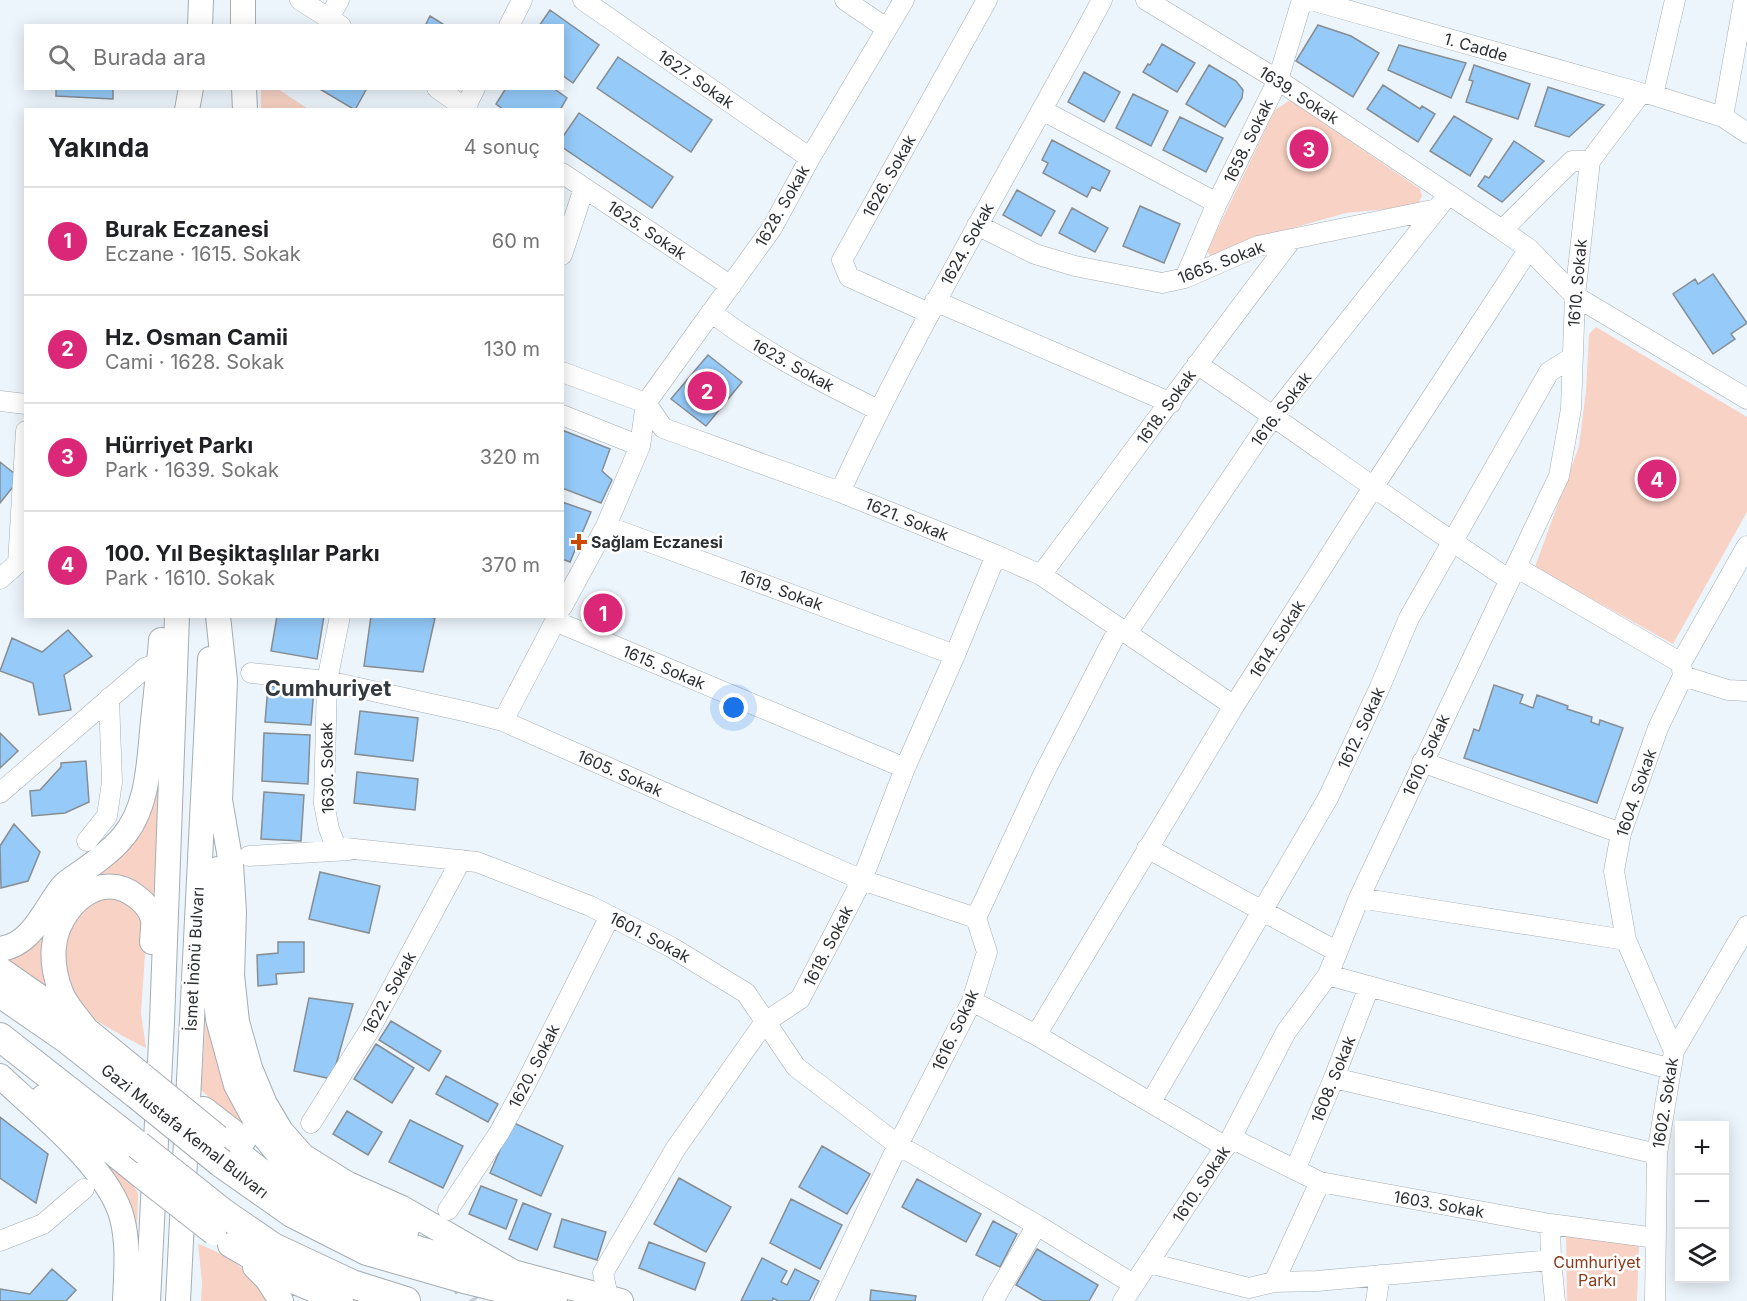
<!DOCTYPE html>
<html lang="tr">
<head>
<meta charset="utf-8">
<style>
  body { margin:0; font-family:Inter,sans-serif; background:#f6f6f6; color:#202124 }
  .controls { position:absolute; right:18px; bottom:18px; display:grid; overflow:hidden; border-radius:0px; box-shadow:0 3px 15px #0003 }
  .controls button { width:54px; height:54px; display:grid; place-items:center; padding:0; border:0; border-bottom:2px solid #e0e0e0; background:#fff; color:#202124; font:30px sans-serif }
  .you { position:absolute; left:734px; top:708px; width:21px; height:21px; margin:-15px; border:4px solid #fff; border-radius:50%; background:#1a73e8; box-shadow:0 0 0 9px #1a73e833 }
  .badge { display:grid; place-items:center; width:39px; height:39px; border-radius:50%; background:#db2777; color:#fff; font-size:20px; font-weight:700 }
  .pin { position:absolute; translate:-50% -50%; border:3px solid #fff; box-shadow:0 2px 6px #0006 }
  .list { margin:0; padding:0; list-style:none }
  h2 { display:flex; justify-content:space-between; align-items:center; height:78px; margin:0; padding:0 24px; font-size:26px }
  h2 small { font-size:20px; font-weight:400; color:#757577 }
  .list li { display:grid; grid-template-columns:39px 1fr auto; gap:18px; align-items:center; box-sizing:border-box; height:108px; padding:0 24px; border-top:2px solid #e0e0e0 }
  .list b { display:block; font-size:22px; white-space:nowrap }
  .list p { margin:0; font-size:20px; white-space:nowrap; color:#757577 }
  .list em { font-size:20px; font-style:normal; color:#757577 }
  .icon { flex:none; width:33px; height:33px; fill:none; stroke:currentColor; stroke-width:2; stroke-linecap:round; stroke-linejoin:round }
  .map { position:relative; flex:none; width:1747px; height:1301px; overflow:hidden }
  .search { position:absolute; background:#fff; box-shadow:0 3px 15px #0003; left:24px; top:24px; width:540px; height:66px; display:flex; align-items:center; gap:15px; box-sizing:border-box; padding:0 21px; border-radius:0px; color:#757577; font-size:22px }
  .panel { position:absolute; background:#fff; box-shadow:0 3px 15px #0003; left:24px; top:108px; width:540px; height:510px; border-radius:0px }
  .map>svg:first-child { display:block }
  .green { fill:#f8d2c4 }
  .building { fill:#95caf9; stroke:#868d93; stroke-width:1.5 }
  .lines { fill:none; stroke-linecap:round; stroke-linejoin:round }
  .major-tunnel { stroke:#c6cdd4; stroke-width:24; stroke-dasharray:24 12; stroke-linecap:butt }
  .minor-casing { stroke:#a5adb3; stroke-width:21 }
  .major-casing { stroke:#a5adb3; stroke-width:26 }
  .highway-casing { stroke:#a5adb3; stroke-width:30 }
  .minor { stroke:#fff; stroke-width:20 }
  .major { stroke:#fff; stroke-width:24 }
  .highway { stroke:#fff; stroke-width:28 }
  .major-bridge-casing { stroke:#a5adb3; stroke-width:26; stroke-linecap:butt }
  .highway-bridge-casing { stroke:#a5adb3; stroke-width:30; stroke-linecap:butt }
  .major-bridge { stroke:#fff; stroke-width:24 }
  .highway-bridge { stroke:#fff; stroke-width:28 }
  .poi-dot { fill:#cf4a00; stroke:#fff; stroke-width:2 }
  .labels { text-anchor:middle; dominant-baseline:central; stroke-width:5; stroke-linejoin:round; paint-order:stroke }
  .street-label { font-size:16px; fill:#2c2f32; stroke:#fff }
  .poi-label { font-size:16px; font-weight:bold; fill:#2c2f32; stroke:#fff; text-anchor:start }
  .park-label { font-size:16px; fill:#893b1a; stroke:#fff }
  .district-label { font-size:22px; font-weight:bold; fill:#33393f; stroke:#fff }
</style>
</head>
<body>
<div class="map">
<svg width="1747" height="1301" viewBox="0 0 1747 1301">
  <rect width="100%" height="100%" fill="#edf5fc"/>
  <!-- green -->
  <path class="green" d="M261,89H278L308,109H261Z
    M1290,100L1420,189L1422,196L1417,206L1346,213L1275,233L1212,258L1207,251L1275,110Z
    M1596,327L1747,417V512L1673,644L1535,567L1579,446L1586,391L1589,334Z
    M161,775L155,900L107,875H96L145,824L158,792Z
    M97,893L132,900L147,926L141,1013L146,1048C128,1039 80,1015 73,997C67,980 64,960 59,942Z
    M45,934L49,995L3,959L32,947Z
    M207,999L264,1147L201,1090Z
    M99,1157L128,1178L138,1193L137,1228C130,1201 119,1178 99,1157Z
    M1566,1235L1639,1246L1637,1301H1567Z
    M198,1244C230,1255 254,1276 275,1301H201L202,1282Z"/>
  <!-- building -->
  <path class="building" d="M550,10L599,45L573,83L562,75V26H539Z
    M430,16L446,26H425Z
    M1318,25L1351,36L1379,53L1353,97L1296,61Z
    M1162,44L1195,63L1177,92L1143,72L1148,64L1150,65Z
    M1399,45L1466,63L1451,98L1388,70Z
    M618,57L712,120L691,152L597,88Z
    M1209,65L1236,81L1243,90L1242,98L1225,127L1186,104Z
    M1474,65L1530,84L1518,119L1466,102L1473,81L1469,80Z
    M1084,72L1120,92L1104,122L1068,102Z
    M1383,85L1420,109L1422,106L1435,114L1418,142L1367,109Z
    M1548,87L1604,105L1569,137L1535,126Z
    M56,88H113V99L56,96Z
    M318,88H367L355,110Z
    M506,88H553L567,98L560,110H504L496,104Z
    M1133,94L1168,111L1151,146L1116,128Z
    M579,113L673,177L652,208L562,147V138Z
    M1454,116L1492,139L1470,176L1430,151Z
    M1180,117L1223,138L1206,172L1163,150Z
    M1052,140L1110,171L1100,191L1092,187L1087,197L1043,173L1048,163L1042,160Z
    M1514,141L1544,161L1502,202L1478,186L1485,176L1489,178Z
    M1017,190L1055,211L1041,236L1003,215Z
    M1140,206L1180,224L1164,263L1123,246Z
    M1072,208L1108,228L1095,252L1059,233Z
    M1713,274L1747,323L1731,334L1735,339L1713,354L1673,294L1695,279L1698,284Z
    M708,355L742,382L706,426L671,399Z
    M562,430L610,449L602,471L612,480L601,503L562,488Z
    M0,462L20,478L0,503Z
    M562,502L591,512L570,562L562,559Z
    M277,616H324L317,659L271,651Z
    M371,616H423L435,618L423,672L364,666Z
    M68,630L92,656L64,675L71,710L39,715L33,683L0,671L12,638L42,652Z
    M1494,685L1523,695L1520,703L1533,708L1537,695L1568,706L1567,709L1592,717L1591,722L1599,725L1600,720L1623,728L1597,803L1464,758L1474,729L1479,731Z
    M268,686L314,689L311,725L265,722Z
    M360,711L418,718L413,761L355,754Z
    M0,733L18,751L0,768Z
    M264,733L310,735L308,784L262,781Z
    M86,761L89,802L65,813L32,816L30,791L40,790L61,767V763Z
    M357,772L418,779L415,810L354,803Z
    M264,792L304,795L301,841L261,839Z
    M14,824L40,852L28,881L1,888L0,846Z
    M320,872L380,886L369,933L309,919Z
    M278,942H304V972L276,974L277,984L258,986L257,955L278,953Z
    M309,998L353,1004L332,1079L294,1071Z
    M391,1021L441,1051L429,1071L379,1040Z
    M376,1044L414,1068L392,1103L354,1079Z
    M446,1076L498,1104L488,1122L436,1094Z
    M347,1111L382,1132L368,1155L333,1134Z
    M0,1117L48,1154L36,1203L0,1178Z
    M410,1120L463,1146L443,1188L389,1162Z
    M512,1122L563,1146L541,1196L490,1173Z
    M822,1146L870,1174L847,1214L799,1187Z
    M679,1178L731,1207L706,1252L654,1224Z
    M917,1179L981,1214L966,1242L902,1207Z
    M481,1186L517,1200L506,1229L469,1214Z
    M791,1199L842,1225L820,1269L770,1243Z
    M523,1203L551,1214L537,1250L509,1239Z
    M562,1219L606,1232L597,1260L554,1247Z
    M993,1221L1017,1234L1000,1267L976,1255Z
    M649,1242L705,1263L695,1290L639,1268Z
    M1037,1249L1098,1285L1089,1301H1043L1016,1285Z
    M762,1258L787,1271L781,1282L787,1285L795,1269L819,1281L809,1301H778L773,1298L772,1301H741Z
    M52,1269L76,1290L66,1301H0V1289L30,1294Z
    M871,1290L916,1296L915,1301H870Z"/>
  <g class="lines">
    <!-- major-tunnel -->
    <path class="major-tunnel" d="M453,1268L474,1301"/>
    <!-- minor casing -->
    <g class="minor-casing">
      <path id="minor" d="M300,0L341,26
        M583,0L810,158
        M845,0L886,28
        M1146,0L1278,80L1502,230L1529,249L1575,296L1747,399
        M1311,0L1641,93L1653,95L1723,117L1747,133
        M329,18L339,0
        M509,26L522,0
        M437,88L468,110
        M1653,95L1675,0
        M464,110L475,88
        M1042,110L1217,203
        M1723,117L1744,0
        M562,173L731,286
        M977,225L1035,254L1075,266L1162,283L1185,278L1258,246L1437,209
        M1502,230L1572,161H1590
        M562,255L584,188
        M1185,278L1217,203L1278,80L1302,0
        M935,301L1171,403
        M711,312C763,352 820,381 878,410
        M929,313L849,277L842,260L987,0
        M1197,364C1302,435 1404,511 1510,580
        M562,372L646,403L663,428L840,492L996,555L1041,575L1234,706
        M0,401L26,404
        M562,415L640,446
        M840,492C918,323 1014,164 1102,0
        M606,526L955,655
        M1516,567L1681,663
        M1041,575C1125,463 1207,350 1292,239
        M0,579L18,563L26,431
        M562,607L606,526L640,446L646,403L772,228L810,158L904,0
        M340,616L327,681L324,804L329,829L336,847L477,862L590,906L671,947L746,993L796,1067L898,1145L1037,1225L1133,1284
        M555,621L905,768
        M1127,633L1273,416L1448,195
        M251,673L327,681L468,712L503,721L862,880L976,918
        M1683,676L1728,690L1747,691
        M503,721L558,616
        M1422,762L1621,833
        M0,793L145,668L159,663
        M87,841L107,816L112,782L109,698
        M1147,848L1336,951
        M249,856L349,850
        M1359,898L1626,940
        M1328,975L1671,1069
        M972,1001L1036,1035L1226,1147
        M1036,1035L1234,706L1374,486L1529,249
        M1674,1051L1626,940L1614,871L1621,833L1658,728L1683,676L1681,663L1747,546
        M1334,1078L1657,1154
        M1151,1102L1328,798L1379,689L1409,618L1549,372L1571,358
        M311,1123L370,1029L461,860
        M1231,1138L1320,1182L1550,1224L1656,1238
        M1295,1170L1334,1078L1369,987
        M448,1210L499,1133L524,1087L610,916
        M1550,1224L1551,1260L1555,1301
        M0,1241L43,1224L84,1189
        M1149,1263L1249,1288L1274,1282L1317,1281L1551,1260
        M1274,1282L1320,1182
        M608,1297L603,1273L676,1148L764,1023L800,999L862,880L905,768L955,655L996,555
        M824,1301L898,1145L972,1001L987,952L976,918L1042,777L1119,628
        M993,1301L1037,1225
        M1123,1301L1231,1138L1286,1032L1328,975L1359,898L1559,476L1571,409L1575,296L1590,161L1641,93
        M1376,1301L1380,1275
        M1655,1301L1657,1154L1674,1051L1747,926"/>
    </g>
    <!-- major casing -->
    <g class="major-casing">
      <path id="major" d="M243,0V26
        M200,26L201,0
        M244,88L245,110
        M187,110L191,88
        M218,616L225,681L220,800L231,864L234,912L232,975L237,1022L250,1068L265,1104L281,1131L303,1156L348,1184L402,1208L513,1272
        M218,869L214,981L218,1019L236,1085L263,1135L296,1176L337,1201L407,1229
        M0,949C32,945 44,910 62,887C67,881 76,876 83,871C97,861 111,851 122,838C149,808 149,759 153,721C156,694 159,667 161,640
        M0,969L86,1029L141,1074
        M86,1029C78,1018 68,1007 62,995C56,981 52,962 54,946C58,907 100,867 137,897C144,902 151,911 153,919C154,926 152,935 152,942
        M0,1076C37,1111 110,1169 122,1218C129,1245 126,1273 125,1301
        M43,1097L140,1175
        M204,1109L244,1140
        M218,1137L289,1192L377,1236L454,1259L513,1272L621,1301
        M230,1245L290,1280L341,1301
        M255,1267L267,1279L281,1301
        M148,1301L162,1022L177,616
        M178,1301L210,659"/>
    </g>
    <!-- highway casing -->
    <g class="highway-casing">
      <path id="highway" d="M0,993L68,1040L136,1094
        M0,1037L138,1145
        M221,1163L292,1213L367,1251L468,1280L553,1301
        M222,1212L273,1247L352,1284L406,1301"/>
    </g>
    <!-- minor -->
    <use href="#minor" class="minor"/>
    <!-- major -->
    <use href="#major" class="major"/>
    <!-- highway -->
    <use href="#highway" class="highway"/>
    <!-- major-bridge casing -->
    <g class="major-bridge-casing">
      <path id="major-bridge" d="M141,1074L218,1137
        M140,1175L214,1233"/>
    </g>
    <!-- highway-bridge casing -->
    <g class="highway-bridge-casing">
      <path id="highway-bridge" d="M136,1094L221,1163
        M138,1145L222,1212"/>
    </g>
    <!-- major-bridge -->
    <use href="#major-bridge" class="major-bridge"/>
    <!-- highway-bridge -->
    <use href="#highway-bridge" class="highway-bridge"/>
  </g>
  <!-- markers -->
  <path class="poi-dot" d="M576 533h6v6h6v6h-6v6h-6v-6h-6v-6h6z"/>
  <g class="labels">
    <!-- street labels -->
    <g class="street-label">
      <text transform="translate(1476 47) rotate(16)">1. Cadde</text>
      <text transform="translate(696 79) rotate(35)">1627. Sokak</text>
      <text transform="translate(1299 95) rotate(33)">1639. Sokak</text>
      <text transform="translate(1248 141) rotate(-64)">1658. Sokak</text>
      <text transform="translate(889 176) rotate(-61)">1626. Sokak</text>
      <text transform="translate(782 206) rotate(-60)">1628. Sokak</text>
      <text transform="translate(647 230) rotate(34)">1625. Sokak</text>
      <text transform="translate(967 244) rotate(-61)">1624. Sokak</text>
      <text transform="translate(1221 262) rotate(-21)">1665. Sokak</text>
      <text transform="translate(1577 283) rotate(-85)">1610. Sokak</text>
      <text transform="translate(793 365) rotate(29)">1623. Sokak</text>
      <text transform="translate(1166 407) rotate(-54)">1618. Sokak</text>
      <text transform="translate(1281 409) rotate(-53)">1616. Sokak</text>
      <text transform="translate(907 519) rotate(22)">1621. Sokak</text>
      <text transform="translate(781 590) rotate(20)">1619. Sokak</text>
      <text transform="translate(1277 639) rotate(-58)">1614. Sokak</text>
      <text transform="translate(664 667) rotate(23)">1615. Sokak</text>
      <text transform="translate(1361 728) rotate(-65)">1612. Sokak</text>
      <text transform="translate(1426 755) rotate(-65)">1610. Sokak</text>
      <text transform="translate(327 768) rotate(-91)">1630. Sokak</text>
      <text transform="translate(620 773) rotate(24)">1605. Sokak</text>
      <text transform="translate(1636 793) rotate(-71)">1604. Sokak</text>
      <text transform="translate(650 937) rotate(28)">1601. Sokak</text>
      <text transform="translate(828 946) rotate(-63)">1618. Sokak</text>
      <text transform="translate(194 959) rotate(-87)">İsmet İnönü Bulvarı</text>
      <text transform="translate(389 993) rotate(-61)">1622. Sokak</text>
      <text transform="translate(955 1030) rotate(-65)">1616. Sokak</text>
      <text transform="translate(534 1066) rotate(-63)">1620. Sokak</text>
      <text transform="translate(1333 1079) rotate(-68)">1608. Sokak</text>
      <text transform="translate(1665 1103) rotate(-81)">1602. Sokak</text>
      <text transform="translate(185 1131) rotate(38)">Gazi Mustafa Kemal Bulvarı</text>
      <text transform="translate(1201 1184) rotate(-56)">1610. Sokak</text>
      <text transform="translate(1439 1204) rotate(10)">1603. Sokak</text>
    </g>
    <!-- poi labels -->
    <g class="poi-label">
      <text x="591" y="542">Sağlam Eczanesi</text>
    </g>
    <!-- park labels -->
    <g class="park-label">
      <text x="1597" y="1262">Cumhuriyet<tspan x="1597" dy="18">Parkı</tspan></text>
    </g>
    <!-- district labels -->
    <g class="district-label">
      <text x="328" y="688">Cumhuriyet</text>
    </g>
  </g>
</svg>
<div class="controls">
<button>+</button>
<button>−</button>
<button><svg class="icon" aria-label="layers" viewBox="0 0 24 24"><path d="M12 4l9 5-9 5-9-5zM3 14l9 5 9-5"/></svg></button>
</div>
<div class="you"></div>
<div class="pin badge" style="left:603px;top:613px">1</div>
<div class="pin badge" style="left:707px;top:391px">2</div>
<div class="pin badge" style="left:1309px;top:149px">3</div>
<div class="pin badge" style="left:1657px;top:479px">4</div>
<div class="search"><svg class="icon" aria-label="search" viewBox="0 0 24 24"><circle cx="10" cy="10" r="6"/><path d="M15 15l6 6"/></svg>Burada ara</div>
<section class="panel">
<h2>Yakında<small>4 sonuç</small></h2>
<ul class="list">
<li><span class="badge">1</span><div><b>Burak Eczanesi</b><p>Eczane · 1615. Sokak</p></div><em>60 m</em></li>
<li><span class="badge">2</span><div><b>Hz. Osman Camii</b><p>Cami · 1628. Sokak</p></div><em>130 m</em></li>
<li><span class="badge">3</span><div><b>Hürriyet Parkı</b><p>Park · 1639. Sokak</p></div><em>320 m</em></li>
<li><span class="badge">4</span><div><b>100. Yıl Beşiktaşlılar Parkı</b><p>Park · 1610. Sokak</p></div><em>370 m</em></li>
</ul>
</section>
</div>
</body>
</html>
